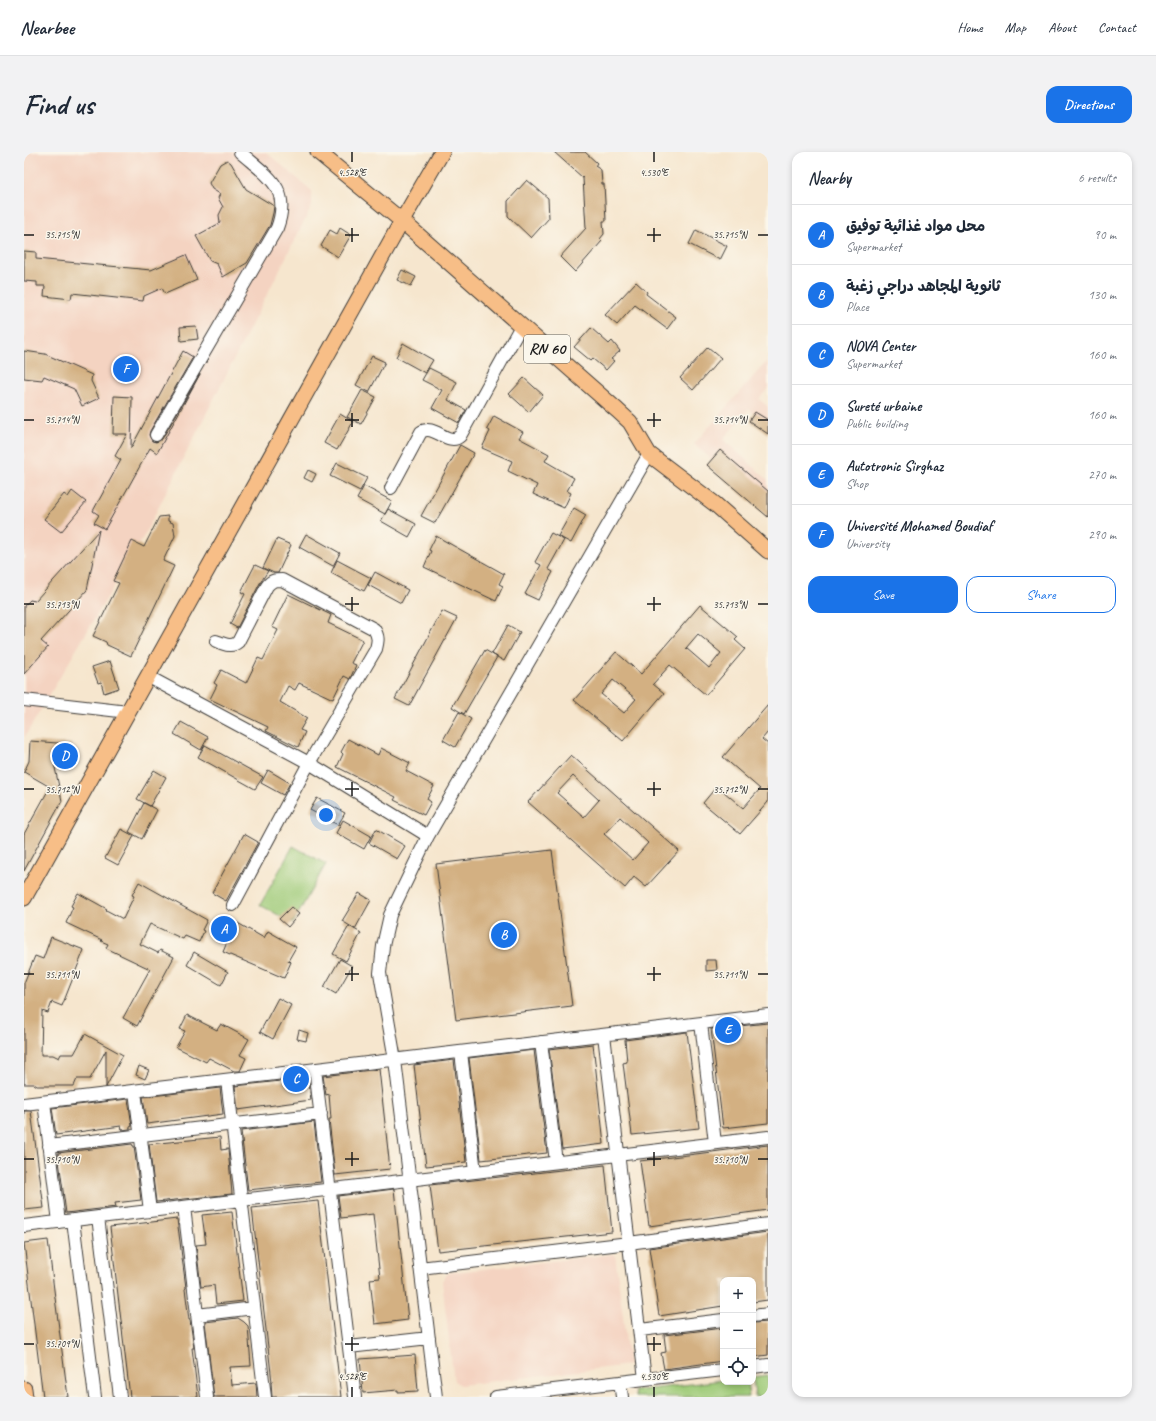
<!DOCTYPE html>
<html lang="en">
<head>
<meta charset="utf-8">
<style>
  body { margin:0; font-family:Caveat,"Playpen Sans Arabic",sans-serif; background:#f2f2f3; color:#1f2937 }
  .controls { position:absolute; right:12px; bottom:12px; display:grid; overflow:hidden; border-radius:8px; box-shadow:0 2px 6px #0003 }
  .controls button { width:36px; height:36px; display:grid; place-items:center; padding:0; border:0; border-bottom:1px solid #e0e1e3; background:#fff; color:#1f2937; font:20px sans-serif }
  .you { position:absolute; left:302px; top:663px; width:14px; height:14px; margin:-10px; border:3px solid #fff; border-radius:50%; background:#1a73e8; box-shadow:0 0 0 6px #1a73e833 }
  .badge { display:grid; place-items:center; width:26px; height:26px; border-radius:50%; background:#1a73e8; color:#fff; font-size:13px; font-weight:700 }
  .pin { position:absolute; translate:-50% -50%; border:2px solid #fff; box-shadow:0 1px 4px #0006 }
  .list { margin:0; padding:0; list-style:none }
  h2 { display:flex; justify-content:space-between; align-items:center; height:52px; margin:0; padding:0 16px; font-size:17px }
  h2 small { font-size:13px; font-weight:400; color:#747a83 }
  .list li { display:grid; grid-template-columns:26px 1fr auto; gap:12px; align-items:center; box-sizing:border-box; height:60px; padding:0 16px; border-top:1px solid #e0e1e3 }
  .list b { display:block; font-size:15px; white-space:nowrap }
  .list p { margin:0; font-size:13px; white-space:nowrap; color:#747a83 }
  .list em { font-size:13px; font-style:normal; color:#747a83 }
  .actions { display:flex; gap:8px; padding:12px 16px }
  .actions a { flex:1; padding:9px 0; border:1px solid #1a73e8; border-radius:12px; text-align:center; font-size:14px; color:#1a73e8 }
  .actions .main { background:#1a73e8; color:#fff }
  .icon { flex:none; width:22px; height:22px; fill:none; stroke:currentColor; stroke-width:2; stroke-linecap:round; stroke-linejoin:round }
  .map { position:relative; flex:none; width:744px; height:1245px; overflow:hidden; border-radius:12px }
  header { display:flex; align-items:center; gap:24px; box-sizing:border-box; height:56px; padding:0 20px; background:#fff; border-bottom:1px solid #e0e1e3 }
  header strong { font-size:19px }
  nav { display:flex; gap:22px; margin-inline-start:auto; font-size:14px }
  .intro { display:flex; align-items:center; justify-content:space-between; box-sizing:border-box; height:96px; padding:0 24px }
  h1 { margin:0; font-size:28px }
  .button { padding:10px 18px; border-radius:12px; background:#1a73e8; color:#fff; font-size:14px; font-weight:700 }
  main { display:flex; gap:24px; padding:0 24px }
  aside { flex:1; background:#fff; border-radius:12px; box-shadow:0 2px 6px #0003 }
  .map>svg:first-child { display:block }
  .built { fill:#f4d3c1 }
  .green { fill:#9eca77; stroke:#5d734a }
  .building { fill:#d3b082; fill-rule:evenodd }
  .lines { fill:none; stroke-linecap:round; stroke-linejoin:round }
  .minor-casing { stroke:#3d3a37; stroke-width:14 }
  .major-casing { stroke:#3d3a37; stroke-width:17 }
  .minor { stroke:#fff; stroke-width:12 }
  .major { stroke:#f7be87; stroke-width:15 }
  .ticks { fill:none; stroke:#1c1c1c; stroke-width:1.5 }
  .labels { text-anchor:middle; dominant-baseline:central; stroke-width:3; stroke-linejoin:round; paint-order:stroke }
  .shield { fill:#fbf7ec; stroke:#5f5e5a; stroke-width:1 }
  .shield-label { font-size:16px; font-weight:bold; fill:#1c1c1c }
  .ticks-label { font-size:10px; text-anchor:middle; fill:#1c1c1c; stroke:#fbf7ec; stroke-width:3; stroke-linejoin:round; paint-order:stroke }
</style>
</head>
<body>
<header>
<strong>Nearbee</strong>
<nav><a>Home</a><a>Map</a><a>About</a><a>Contact</a></nav>
</header>
<div class="intro"><h1>Find us</h1><a class="button">Directions</a></div>
<main>
<div class="map">
<svg width="744" height="1245" viewBox="0 0 744 1245">
  <rect width="100%" height="100%" fill="#fbf7ec"/>
  <filter id="ink" filterUnits="userSpaceOnUse"><feTurbulence type="fractalNoise" baseFrequency=".025" numOctaves="2"/><feDisplacementMap in="SourceGraphic" scale="8" xChannelSelector="R" yChannelSelector="G"/><feConvolveMatrix kernelMatrix="1 2 1 2 8 2 1 2 1" color-interpolation-filters="sRGB"/></filter>
  <filter id="wash" filterUnits="userSpaceOnUse"><feTurbulence type="fractalNoise" baseFrequency=".012" numOctaves="4" result="noise"/><feDisplacementMap in="SourceGraphic" scale="16" xChannelSelector="R" yChannelSelector="G"/><feGaussianBlur stdDeviation="0.9" result="paint"/><feColorMatrix in="noise" values="0 0 0 0 0 0 0 0 0 0 0 0 0 0 0 0 0 1.4 0 .05"/><feComposite in="paint" operator="in"/></filter>
  <g filter="url(#wash)">
    <rect width="100%" height="100%" fill="#f6e6ce"/>
    <!-- built -->
    <path class="built" d="M0,0H242L288,39V54L122,380L0,586Z
      M744,208V236L735,247L744,255V274L725,257L699,287L744,328V356L670,292Z
      M591,1102L605,1213L437,1233L430,1229L418,1129L423,1121Z"/>
    <!-- green -->
    <path class="green" d="M269,694L302,712L269,771L236,753Z
      M744,1223V1245H731L729,1225Z
      M699,1228V1230H723L725,1245H611L610,1239Z"/>
    <g id="blocks">
      <!-- building -->
      <path class="building" d="M530,0H561L573,11L571,14L577,18L578,32H580L582,69H579L580,82L576,87L578,89L551,120L536,105L562,76L559,26Z
        M203,8L207,11L222,37L250,54L249,61L246,73L223,111L199,125L193,112L186,109L172,84L196,71L195,63L199,55L194,46L196,42L188,37L185,31L196,12Z
        M503,28L524,46L525,66L507,86L484,64V49Z
        M316,76L327,83L314,105L297,94L306,78L313,82Z
        M672,78L703,94L696,108L665,92Z
        M0,99L12,100V107L127,118L162,103L173,128L141,142L138,136L120,144L119,149L48,141L47,147L20,144L21,134H13V130L0,129Z
        M378,118L392,125L387,134L373,128Z
        M612,130L623,140L622,142L652,165L643,177L611,153L593,173L581,163Z
        M172,174L174,187L157,189L156,175Z
        M567,176L585,192L588,189L596,199L587,207L590,209L582,218L569,207L567,209L550,195Z
        M379,191L409,208L401,221L372,205Z
        M684,195L697,206L669,238L656,226Z
        M0,199L21,202L68,223L67,229L75,246L58,254L50,237L20,224L18,228L0,226Z
        M159,199L169,205L126,279L125,283L128,289L132,290L138,287L176,222L133,301L126,296L81,377L70,371L75,363L69,359L97,308L91,304L103,282H89L90,244L108,245L107,296Z
        M348,204L361,210L345,240L332,233Z
        M405,216L433,230L424,248L442,258L435,271L408,256L418,238L398,228Z
        M500,226L519,243L505,260L485,242Z
        M338,238L352,245L337,272L323,265Z
        M731,260L744,268V282L725,269Z
        M316,262L329,270L313,298L300,291Z
        M470,264L499,280L495,286L525,302L521,309L550,326L543,339L547,341L540,356L509,342L513,333L484,319L488,309L458,296L466,279L463,277Z
        M436,293L450,301L411,371L397,364Z
        M696,298L744,339V365L683,313Z
        M313,311L343,326L336,339L306,324Z
        M284,318L292,322L288,330L280,326Z
        M340,334L368,349L361,362L333,347Z
        M48,339L62,350L37,380L20,367L40,342L44,345Z
        M550,356L562,363L547,391L534,384Z
        M364,357L392,372L385,385L357,369Z
        M144,364V369L149,371L151,384L139,409L150,414L107,504L83,493L82,490L69,484L95,431L89,429L108,389L120,395L135,365Z
        M75,378L63,438L17,489L24,495L0,522V454L6,448L11,449Z
        M527,381L540,388L524,417L529,420L514,448L501,442L517,413L511,410Z
        M282,382L316,401L309,414L275,395Z
        M412,384L480,422L475,432L479,434L472,449L400,415L407,399L405,398Z
        M253,387L267,393L254,421H250L239,416Z
        M313,408L347,426L340,439L307,421Z
        M231,413L244,419L236,431L213,476L206,472L221,442L217,440Z
        M351,420L384,438L377,451L344,433Z
        M264,442L307,463L304,471L339,488L327,511L332,513L326,527L320,524L309,547L275,531L271,538L264,534L256,550L283,566L276,578L281,580L274,595L242,579L244,575L186,547L193,533L190,531L197,518L222,531L234,506L239,508L254,478L248,475Z
        M676,453L714,485L711,488L721,497L682,543L646,513L629,532L640,541L599,589L550,548L592,500L617,522ZM674,482L697,501L685,516L662,496ZM589,528L612,547L600,561L577,542Z
        M418,459L433,466L385,554L371,547Z
        M484,473L496,480L480,509L468,502Z
        M461,498L473,505L440,562L428,555Z
        M86,509L95,536L80,541L77,530L74,531L68,515Z
        M744,553V580L738,587L744,592V650L716,682L679,651L693,634L719,656L736,637L699,605Z
        M435,560L447,567L431,595L419,588Z
        M157,570L184,585L177,598L150,582Z
        M324,587L354,603L357,596L386,611L382,619L410,634L403,647L407,650L400,663L370,648L372,645L313,615L319,602L317,600Z
        M6,589L47,592L46,611H30L38,649L0,719V682L26,635L0,620L5,609Z
        M181,593L239,625L231,637L174,605Z
        M547,603L655,699L622,735L610,725L601,736L504,650ZM549,624L575,648L560,665L533,641ZM596,665L624,691L609,708L580,682Z
        M130,618L142,625L126,654L113,647Z
        M244,618L266,631L259,643L237,631Z
        M293,646L321,661L314,673L286,658Z
        M120,651L133,658L118,687L105,680Z
        M319,668L347,684L340,697L312,681Z
        M97,677L110,684L94,713L81,706Z
        M352,677L381,694L373,707L345,691Z
        M220,682L234,690L202,749L188,741Z
        M528,698L548,854L432,868L412,712Z
        M115,730L183,768L178,778L180,779L175,790L161,784L159,787L126,772L116,792L134,801L136,798L150,805L113,874L99,866L126,817L82,796L84,792L77,789L78,788L42,771L49,755L47,754L54,741L83,757L82,758L99,767L110,744L108,743Z
        M335,741L347,748L331,777L318,769Z
        M267,755L275,762L264,775L255,767Z
        M210,769L240,786L244,779L272,795L264,809L267,810L260,826L199,800L206,783L203,782Z
        M325,774L337,781L322,809L309,802Z
        M27,785L60,798L38,854L28,850L24,861L18,859L17,903H29L35,906L37,902H50L61,882L99,903L82,935V898L66,927H53L50,934H13L10,932H0V831L11,804L19,807Z
        M170,800L204,820L197,833L163,813Z
        M316,807L328,814L312,842L300,835Z
        M682,808H692L693,818L682,819Z
        M254,846L267,853L249,887L236,880Z
        M163,863L193,878L197,872L225,887L216,903L222,906L216,919H210L185,906L182,910L152,895L161,879L156,877Z
        M744,871V971L699,976L687,877Z
        M275,878L284,881L282,889L273,887Z
        M663,880L675,976L608,983L599,911L603,910L601,888Z
        M569,892L580,992L538,997L525,897Z
        M510,898L523,1001L457,1008L445,906Z
        M430,908L442,1010L402,1014L390,913Z
        M115,914L125,918L121,927L112,923Z
        M355,917L366,1017L311,1023L305,967H307L305,942L302,943L299,924Z
        M284,926L287,948L214,958L211,934Z
        M196,936L199,962L123,972L119,945Z
        M104,947L108,974L106,975V977L98,978L97,974L32,983L28,956Z
        M0,959H7L20,1056L0,1058Z
        M290,970L297,1030L224,1038L217,979Z
        M196,985L197,998L204,997L208,1042L132,1050L125,992Z
        M108,992L109,994H110L117,1048L91,1051L92,1055L42,1061L34,1001Z
        M744,993V1058L625,1074L616,1009Z
        M581,1013L588,1080L414,1099L406,1033Z
        M370,1037L384,1168L351,1172L346,1127L356,1126L349,1062L317,1066L314,1044Z
        M294,1049L317,1245H248L247,1230H248L228,1056Z
        M208,1060L219,1149L192,1152L190,1133L177,1135L172,1093L182,1092L178,1063Z
        M153,1067L162,1136L161,1137L165,1168H166L170,1196H168L174,1245H106L86,1075Z
        M744,1080V1148L729,1150V1128H699V1154L635,1164L625,1096Z
        M24,1088L30,1138L44,1245H19L0,1091Z
        M214,1166L220,1170L224,1174L227,1214L206,1215L208,1233L232,1231L233,1245H190L181,1170Z
        M744,1170V1203L729,1205V1171Z
        M699,1176V1209L640,1217L637,1201L642,1200L640,1183Z
        M391,1203L394,1239L374,1240V1238L339,1241L336,1207Z"/>
    </g>
  </g>
  <g filter="url(#ink)">
    <use href="#blocks" fill-opacity="0" stroke="#3d3a37" stroke-width="1"/>
    <g class="lines">
      <!-- minor casing -->
      <g class="minor-casing">
        <path id="minor" d="M132,283L253,76C268,36 243,24 216,0
          M367,336L397,280C410,271 424,295 436,284L497,174
          M192,489C200,492 207,496 214,490L243,434C248,428 251,428 258,428L350,477C355,485 354,489 352,497L285,611L209,753
          M123,524L285,611L321,633L404,684
          M0,548L104,560
          M677,871L691,991
          M517,890L532,1010
          M437,900L451,1020
          M291,917L331,1245
          M203,928L241,1245
          M111,939L126,1059
          M20,950L35,1070
          M0,952L744,863
          M25,994L297,962
          M160,1055L183,1245
          M74,1065L96,1245
          M49,1068L71,1245
          M0,1074L744,985
          M396,1116L605,1091L744,1072
          M173,1163L230,1156
          M729,1164L744,1162
          M616,1178L699,1168
          M325,1195L405,1186
          M729,1215L744,1213
          M621,1227L699,1218
          M596,1230L598,1245
          M412,1245L371,908L356,821L359,794L366,763L404,684L625,302
          M472,1245L621,1227L580,883"/>
      </g>
      <!-- major casing -->
      <g class="major-casing">
        <path id="major" d="M294,0L378,69L593,258L606,270L625,302L691,352L744,399
          M0,746L378,69L418,0
          M0,1237L1,1245"/>
      </g>
      <!-- minor -->
      <use href="#minor" class="minor"/>
      <!-- major -->
      <use href="#major" class="major"/>
    </g>
  </g>
  <!-- ticks -->
  <path class="ticks" d="M328,0V10M630,0V10M328,76V90M630,76V90M0,83H10M321,83H335M623,83H637M734,83H744M328,261V275M630,261V275M0,268H10M321,268H335M623,268H637M734,268H744M328,445V459M630,445V459M0,452H10M321,452H335M623,452H637M734,452H744M328,630V644M630,630V644M0,637H10M321,637H335M623,637H637M734,637H744M328,815V829M630,815V829M0,822H10M321,822H335M623,822H637M734,822H744M328,1000V1014M630,1000V1014M0,1007H10M321,1007H335M623,1007H637M734,1007H744M328,1185V1199M630,1185V1199M0,1192H10M321,1192H335M623,1192H637M328,1235V1245M630,1235V1245"/>
  <g class="labels">
    <!-- shield labels -->
    <rect class="shield" x="500" y="183" width="46" height="28" rx="3"/>
    <g class="shield-label">
      <text x="523" y="197">RN 60</text>
    </g>
  </g>
  <g class="ticks-label">
    <text x="328" y="24">4.528°E</text>
    <text x="630" y="24">4.530°E</text>
    <text x="38" y="86">35.715°N</text>
    <text x="706" y="86">35.715°N</text>
    <text x="38" y="271">35.714°N</text>
    <text x="706" y="271">35.714°N</text>
    <text x="38" y="456">35.713°N</text>
    <text x="706" y="456">35.713°N</text>
    <text x="38" y="641">35.712°N</text>
    <text x="706" y="641">35.712°N</text>
    <text x="38" y="826">35.711°N</text>
    <text x="706" y="826">35.711°N</text>
    <text x="38" y="1011">35.710°N</text>
    <text x="706" y="1011">35.710°N</text>
    <text x="38" y="1195">35.709°N</text>
    <text x="328" y="1228">4.528°E</text>
    <text x="630" y="1228">4.530°E</text>
  </g>
</svg>
<div class="controls">
<button>+</button>
<button>−</button>
<button><svg class="icon" aria-label="locate" viewBox="0 0 24 24"><circle cx="12" cy="12" r="6"/><path d="M12 2v4M12 18v4M2 12h4M18 12h4"/></svg></button>
</div>
<div class="you"></div>
<div class="pin badge" style="left:200px;top:777px">A</div>
<div class="pin badge" style="left:480px;top:783px">B</div>
<div class="pin badge" style="left:272px;top:927px">C</div>
<div class="pin badge" style="left:41px;top:604px">D</div>
<div class="pin badge" style="left:704px;top:878px">E</div>
<div class="pin badge" style="left:102px;top:217px">F</div>
</div>
<aside>
<h2>Nearby<small>6 results</small></h2>
<ul class="list">
<li><span class="badge">A</span><div><b>محل مواد غذائية توفيق</b><p>Supermarket</p></div><em>90 m</em></li>
<li><span class="badge">B</span><div><b>ثانوية المجاهد دراجي زغبة</b><p>Place</p></div><em>130 m</em></li>
<li><span class="badge">C</span><div><b>NOVA Center</b><p>Supermarket</p></div><em>160 m</em></li>
<li><span class="badge">D</span><div><b>Sureté urbaine</b><p>Public building</p></div><em>160 m</em></li>
<li><span class="badge">E</span><div><b>Autotronic Sirghaz</b><p>Shop</p></div><em>270 m</em></li>
<li><span class="badge">F</span><div><b>Université Mohamed Boudiaf</b><p>University</p></div><em>290 m</em></li>
</ul>
<div class="actions"><a class="main">Save</a><a>Share</a></div>
</aside>
</main>
</body>
</html>
